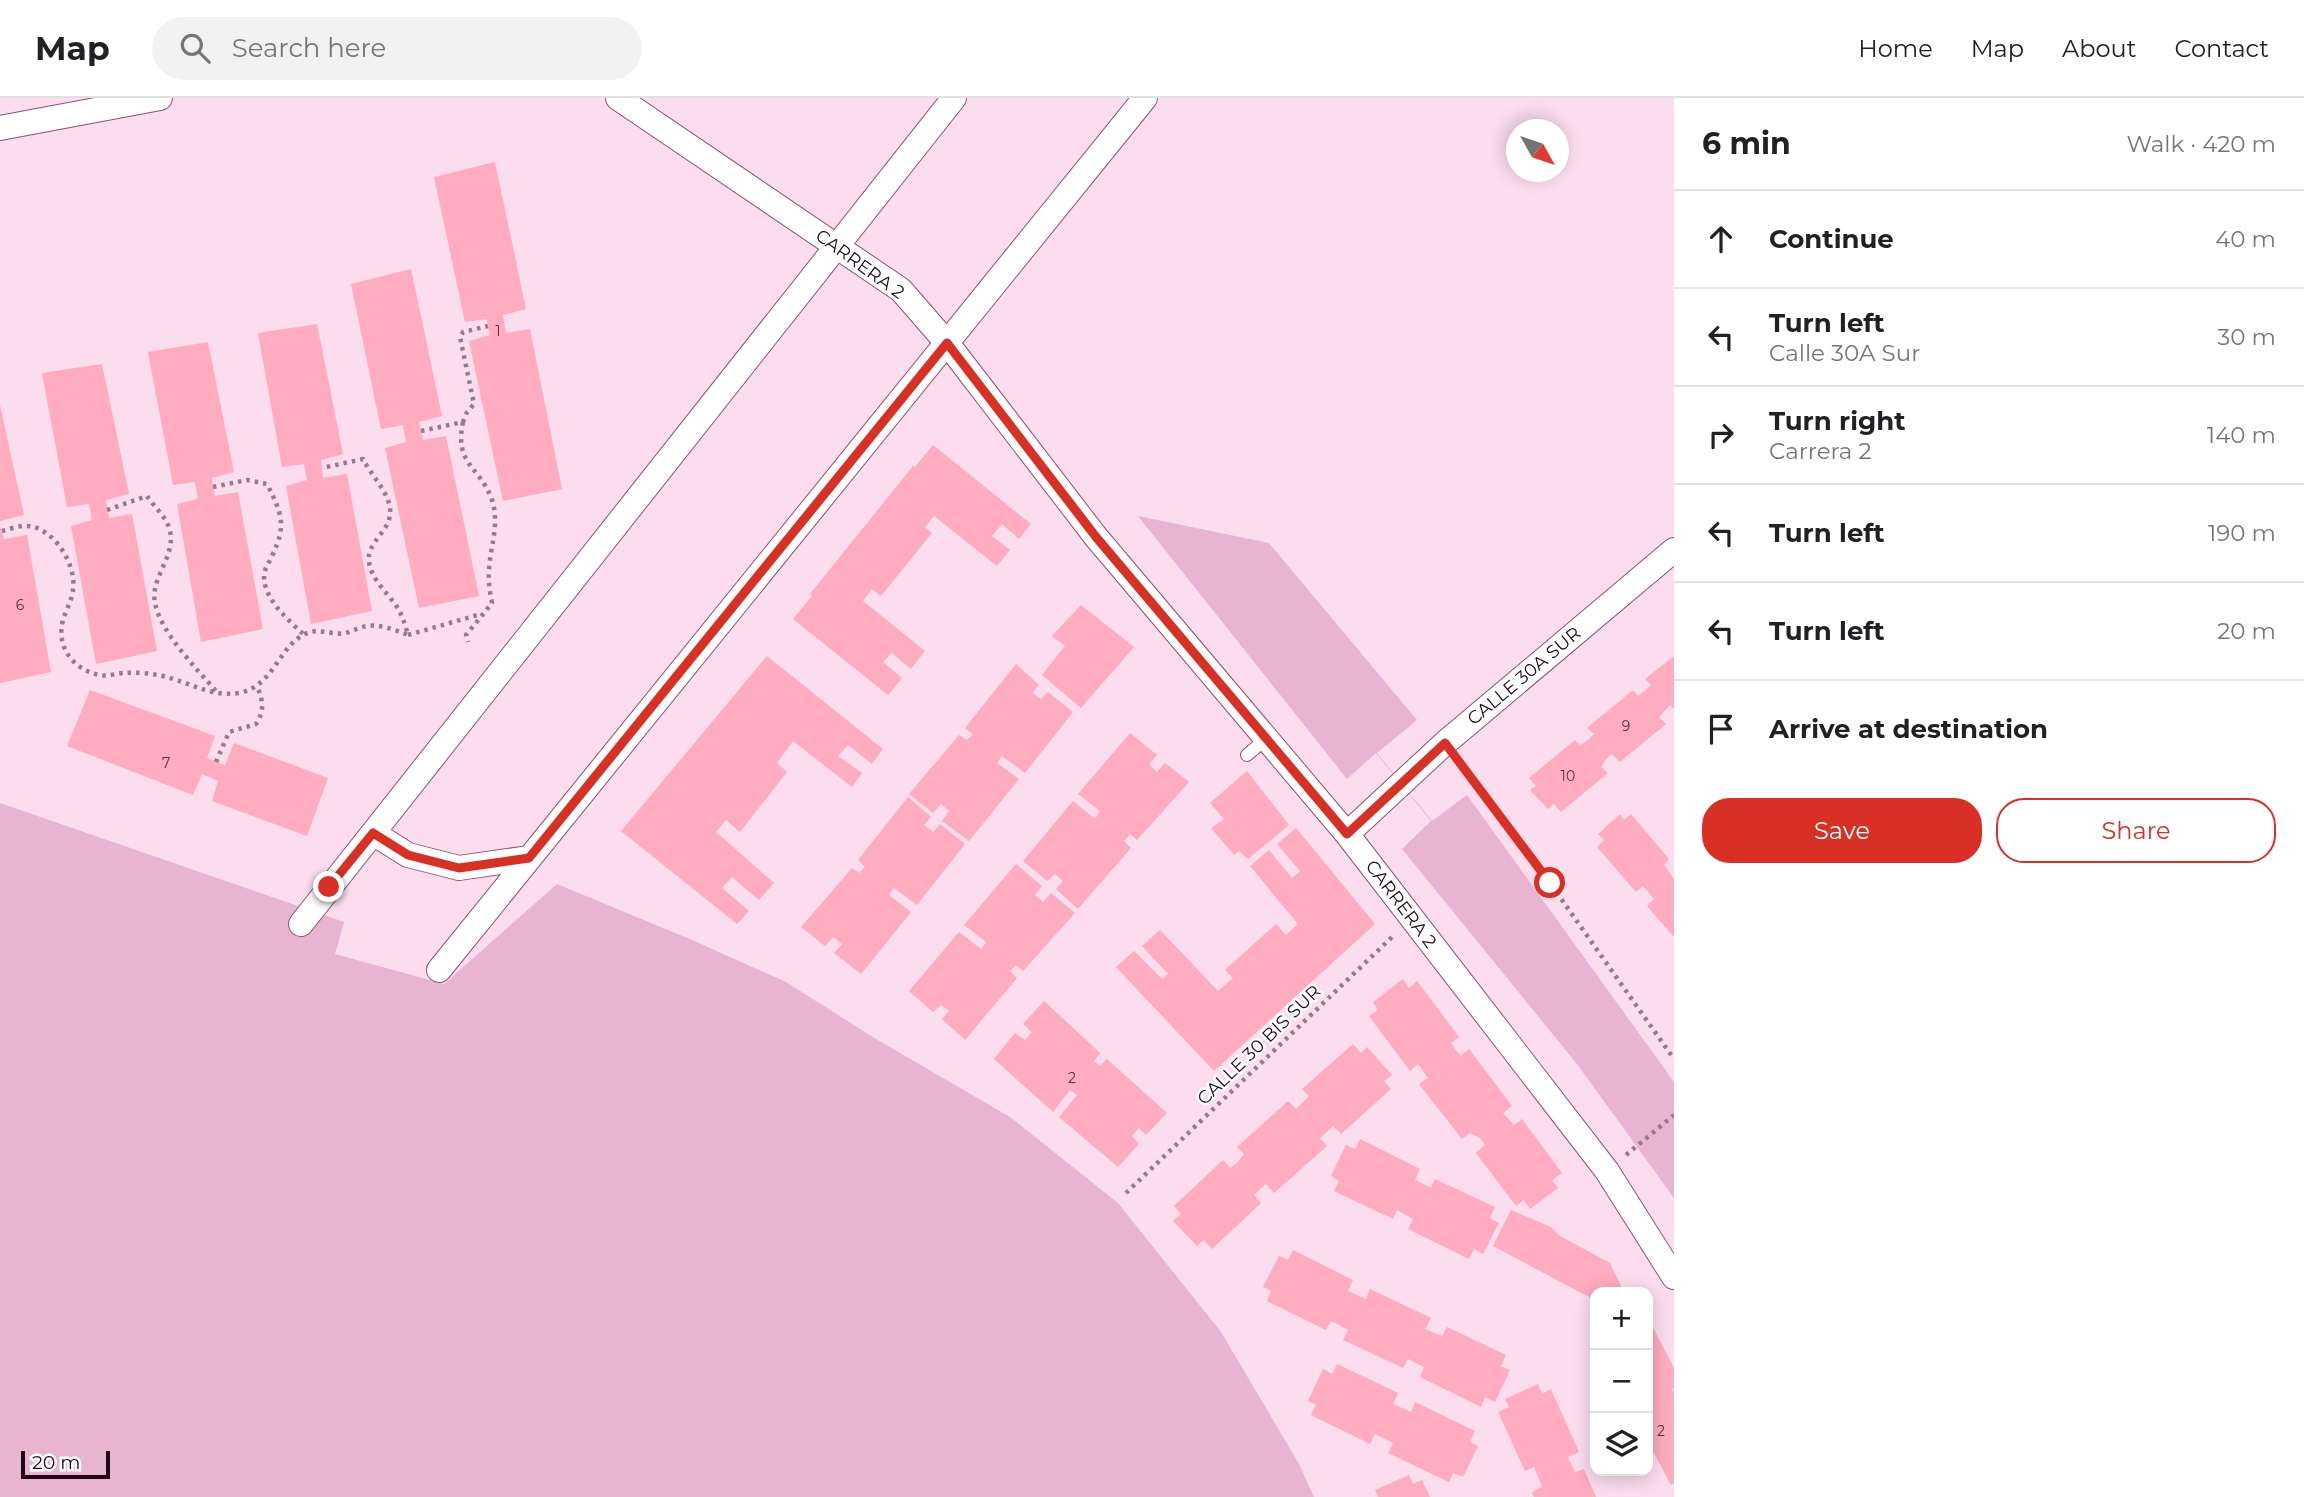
<!DOCTYPE html>
<html lang="en">
<head>
<meta charset="utf-8">
<style>
  body { margin:0; font-family:Montserrat,sans-serif; background:#f2f2f2; color:#202124 }
  .controls { position:absolute; right:21px; bottom:21px; display:grid; overflow:hidden; border-radius:14px; box-shadow:0 4px 18px #0003 }
  .controls button { width:63px; height:63px; display:grid; place-items:center; padding:0; border:0; border-bottom:2px solid #e0e0e0; background:#fff; color:#202124; font:35px sans-serif }
  .compass { position:absolute; left:1506px; top:21px; width:63px; height:63px; border-radius:50%; background:#fff; box-shadow:0 4px 18px #0003; rotate:130deg }
  .scale { position:absolute; left:21px; bottom:18px; width:89px; box-sizing:border-box; padding-left:7px; border:4px solid #210818; border-top:0; font-size:19px; line-height:24px; white-space:nowrap; color:#210818; -webkit-text-stroke:5px #fff; paint-order:stroke }
  .stop { position:absolute; width:21px; height:21px; margin:-16px; border:5px solid #d93025; border-radius:50%; background:#fff }
  .stop.end { background:#d93025; border-color:#fff; box-shadow:0 2px 7px #0008 }
  .list { margin:0; padding:0; list-style:none }
  h2 { display:flex; justify-content:space-between; align-items:center; height:91px; margin:0; padding:0 28px; font-size:30px }
  h2 small { font-size:23px; font-weight:400; color:#757577 }
  .list li { display:grid; grid-template-columns:46px 1fr auto; gap:21px; align-items:center; box-sizing:border-box; height:98px; padding:0 28px; border-top:2px solid #e0e0e0 }
  .list b { display:block; font-size:26px; white-space:nowrap }
  .list p { margin:0; font-size:23px; white-space:nowrap; color:#757577 }
  .list em { font-size:23px; font-style:normal; color:#757577 }
  .actions { display:flex; gap:14px; padding:21px 28px }
  .actions a { flex:1; padding:16px 0; border:2px solid #d93025; border-radius:28px; text-align:center; font-size:24px; color:#d93025 }
  .actions .main { background:#d93025; color:#fff }
  .icon { flex:none; width:38px; height:38px; fill:none; stroke:currentColor; stroke-width:2; stroke-linecap:round; stroke-linejoin:round }
  .map { position:relative; flex:none; width:1674px; height:1399px; overflow:hidden }
  header { display:flex; align-items:center; gap:42px; box-sizing:border-box; height:98px; padding:0 35px; background:#fff; border-bottom:2px solid #e0e0e0 }
  header strong { font-size:33px }
  nav { display:flex; gap:38px; margin-inline-start:auto; font-size:24px }
  .search { width:490px; height:63px; background:#f2f2f2; display:flex; align-items:center; gap:18px; box-sizing:border-box; padding:0 24px; border-radius:38px; color:#757577; font-size:26px }
  main { display:flex }
  aside { flex:1; background:#fff }
  .map>svg:first-child { display:block }
  .green { fill:#e7b4d2 }
  .building { fill:#ffabc0 }
  .lines { fill:none; stroke-linecap:round; stroke-linejoin:round }
  .service-casing { stroke:#904f78; stroke-width:14 }
  .minor-casing { stroke:#904f78; stroke-width:26 }
  .path { stroke:#977b8c; stroke-width:4.5; stroke-dasharray:3.5 5; stroke-linecap:butt }
  .service { stroke:#fff; stroke-width:12 }
  .minor { stroke:#fff; stroke-width:24 }
  .route { stroke:#d93025; stroke-width:9 }
  .labels { text-anchor:middle; dominant-baseline:central; stroke-width:5; stroke-linejoin:round; paint-order:stroke }
  .number-label { font-size:14px; fill:#583142 }
  .street-label { font-size:18px; fill:#210818; stroke:#fff }
</style>
</head>
<body>
<header>
<strong>Map</strong>
<div class="search"><svg class="icon" aria-label="search" viewBox="0 0 24 24"><circle cx="10" cy="10" r="6"/><path d="M15 15l6 6"/></svg>Search here</div>
<nav><a>Home</a><a>Map</a><a>About</a><a>Contact</a></nav>
</header>
<main>
<div class="map">
<svg width="1674" height="1399" viewBox="0 0 1674 1399">
  <rect width="100%" height="100%" fill="#fbddee"/>
  <!-- green -->
  <path class="green" d="M1138,418L1269,445L1417,622L1377,655L1432,723L1467,697L1674,984V1100L1577,966L1402,751L1431,723L1376,655L1347,681Z
    M0,705L344,824L335,856L444,886L557,786L692,842L786,884L876,941L1010,1019L1118,1105L1221,1234L1299,1366L1314,1399H0Z"/>
  <!-- building -->
  <path class="building" d="M495,64L526,211L503,217L506,235L530,231L562,391L503,403L469,243L490,237L487,221L465,224L434,79Z
    M411,171L442,318L419,324L423,342L446,338L479,498L419,510L385,350L406,344L403,327L381,331L351,186Z
    M317,226L343,356L321,362L322,370L323,380L347,376L372,513L311,526L286,388L307,382L304,366L282,369L258,235Z
    M208,244L234,374L212,380L213,389L215,398L238,394L263,531L201,544L177,406L198,401L195,384L173,387L148,254Z
    M102,266L129,396L106,402L109,420L132,416L157,553L96,566L71,428L92,422L89,406L67,409L42,275Z
    M0,307L24,417L0,423Z
    M933,347L1031,426L1019,441L1002,426L992,438L1010,452L997,468L934,418L925,429L932,435L881,498L872,491L863,503L925,553L911,571L892,555L883,564L902,580L888,597L793,521L812,498L810,496L913,368L915,369Z
    M0,428L4,441L27,437L51,574L0,585Z
    M1081,507L1134,549L1081,610L1042,577L1065,548L1052,538Z
    M767,558L883,651L872,666L848,647L838,658L862,675L852,689L793,643L777,665L787,674L740,734L726,722L716,734L774,785L759,802L732,779L722,790L749,813L737,826L621,733Z
    M1674,558V611L1670,607L1659,619L1666,626L1620,664L1612,656L1606,661L1601,669L1608,675L1561,714L1554,706L1548,711L1530,692L1536,688L1529,680L1575,642L1580,647L1588,642L1594,636L1587,630L1633,592L1638,598L1646,592L1651,587L1645,581Z
    M1016,566L1039,587L1032,595L1041,601L1048,594L1073,614L1025,675L1002,658L997,665L1019,681L969,743L942,723L949,713L941,706L933,715L909,696L959,637L967,642L973,636L965,630Z
    M90,592L215,638L207,660L225,667L234,645L328,680L307,738L212,703L218,683L202,676L193,697L67,648Z
    M1130,635L1157,657L1149,666L1157,674L1165,665L1189,684L1137,742L1130,736L1124,743L1131,750L1078,811L1056,791L1063,783L1055,776L1047,783L1023,763L1073,703L1095,721L1100,713L1078,696Z
    M1247,673L1289,727L1248,761L1239,753L1234,757L1211,730L1224,721L1210,705Z
    M908,699L931,719L924,727L933,734L940,726L965,746L917,807L894,790L889,797L911,814L861,876L834,855L842,846L833,839L825,848L801,829L852,770L859,775L865,769L858,762Z
    M1620,716L1624,722L1631,716L1669,761L1664,767L1674,781V839L1647,808L1654,801L1649,795L1643,788L1636,794L1597,749L1604,742L1598,736Z
    M1296,730L1375,826L1214,973L1116,869L1134,853L1162,881L1168,876L1142,848L1160,832L1218,893L1233,880L1225,872L1276,826L1286,837L1298,826L1250,768L1269,752L1292,780L1300,773L1277,746Z
    M1016,766L1042,788L1035,797L1043,804L1051,795L1075,815L1023,873L1016,867L1010,873L1017,880L965,942L942,921L949,913L941,907L933,914L909,893L959,834L981,851L986,844L964,827Z
    M1403,881L1409,890L1417,883L1459,939L1451,945L1460,958L1469,951L1512,1008L1503,1015L1514,1027L1522,1021L1562,1075L1552,1082L1558,1090L1530,1111L1524,1102L1516,1108L1476,1055L1485,1047L1480,1040L1470,1035L1462,1041L1419,986L1428,980L1418,966L1410,973L1369,918L1378,912L1373,904Z
    M1044,903L1100,955L1094,963L1100,968L1107,961L1167,1015L1146,1037L1139,1030L1132,1038L1139,1046L1118,1069L1059,1019L1077,997L1070,992L1053,1014L994,961L1015,935L1025,942L1032,934L1023,926Z
    M1353,946L1361,955L1367,949L1392,977L1384,983L1391,991L1341,1036L1333,1028L1327,1034L1320,1040L1327,1048L1274,1095L1266,1086L1261,1090L1254,1097L1261,1105L1212,1151L1204,1142L1197,1148L1173,1123L1181,1116L1174,1108L1223,1062L1230,1070L1237,1065L1244,1056L1237,1049L1288,1003L1296,1011L1309,998L1302,991Z
    M1360,1041L1420,1071L1415,1082L1431,1090L1435,1081L1495,1109L1490,1120L1499,1125L1483,1156L1474,1151L1469,1161L1408,1131L1413,1121L1397,1112L1393,1121L1334,1093L1339,1083L1331,1078L1346,1047L1355,1051Z
    M1511,1112L1551,1129L1560,1138L1610,1165L1624,1194H1595V1214L1589,1199L1493,1148Z
    M1293,1152L1353,1182L1348,1193L1366,1201L1370,1191L1431,1220L1425,1231L1442,1238L1447,1229L1506,1257L1501,1268L1510,1272L1495,1304L1485,1299L1481,1309L1420,1279L1424,1269L1408,1261L1403,1270L1343,1242L1348,1232L1341,1228L1331,1223L1326,1232L1267,1203L1271,1193L1263,1189L1279,1158L1288,1162Z
    M1650,1224L1674,1270V1290L1672,1292L1674,1295V1385L1671,1387L1648,1344V1226Z
    M1337,1266L1398,1295L1393,1306L1411,1314L1415,1304L1475,1333L1470,1344L1478,1348L1463,1379L1453,1375L1449,1384L1388,1355L1393,1345L1375,1336L1370,1346L1311,1317L1316,1307L1308,1303L1323,1271L1332,1276Z
    M1538,1286L1542,1296L1551,1291L1579,1354L1568,1359L1571,1366L1575,1374L1584,1371L1596,1399H1534L1532,1394L1542,1389L1534,1369L1525,1373L1498,1314L1509,1309L1505,1301Z
    M1409,1377L1413,1386L1422,1382L1430,1399H1378L1375,1392Z"/>
  <g class="lines">
    <!-- service casing -->
    <g class="service-casing">
      <path id="service" d="M1247,657L1267,640"/>
    </g>
    <!-- minor casing -->
    <g class="minor-casing">
      <path id="minor" d="M618,0L901,192L947,245L1096,439L1347,736L1607,1073L1674,1179
        M0,30L160,0
        M373,735L408,757L459,770L529,760
        M1347,736L1445,645L1674,452
        M301,826L954,0
        M439,872L1145,0"/>
    </g>
    <!-- path -->
    <path class="path" d="M463,324C454,367 480,368 492,402C500,426 490,449 489,473C488,484 490,494 492,505L466,537L468,544
      M421,333L463,324L467,314L474,306L460,239L463,234L488,228
      M213,389L247,382L267,386C282,416 287,427 272,458C269,465 264,471 264,478C264,502 288,521 303,536
      M107,412L147,398C154,409 167,419 170,433C176,459 150,479 155,505C161,535 196,570 216,593
      M2,433C10,431 20,427 28,428C54,430 77,467 73,492C72,502 66,512 63,522C56,548 72,571 99,577C107,579 117,575 125,575C135,574 147,575 157,577C184,581 210,600 239,595C274,588 278,549 305,536C318,529 333,538 346,535C353,533 360,529 367,528C381,526 395,532 408,537C405,526 402,516 395,506C386,494 371,480 369,464C366,443 393,433 390,410C387,392 371,377 363,361L322,370
      M408,537L481,516
      M216,664L229,634L256,626C265,612 263,603 257,588
      M1460,665L1550,785L1674,961
      M1626,1057L1674,1017
      M1126,1095L1393,838"/>
    <!-- service -->
    <use href="#service" class="service"/>
    <!-- minor -->
    <use href="#minor" class="minor"/>
  </g>
  <g class="lines">
    <!-- route -->
    <path class="route" d="M329,789L373,735L408,757L459,770L529,760L947,245L1096,439L1347,736L1445,645L1550,785"/>
  </g>
  <g class="labels">
    <!-- number labels -->
    <g class="number-label">
      <text x="498" y="233">1</text>
      <text x="20" y="507">6</text>
      <text x="1626" y="628">9</text>
      <text x="166" y="665">7</text>
      <text x="1568" y="678">10</text>
      <text x="1072" y="980">2</text>
      <text x="1661" y="1333">2</text>
    </g>
    <!-- street labels -->
    <g class="street-label">
      <text transform="translate(860 166) rotate(36)">CARRERA 2</text>
      <text transform="translate(1524 578) rotate(-40)">CALLE 30A SUR</text>
      <text transform="translate(1401 806) rotate(53)">CARRERA 2</text>
      <text transform="translate(1259 947) rotate(-44)">CALLE 30 BIS SUR</text>
    </g>
  </g>
</svg>
<div class="controls">
<button>+</button>
<button>−</button>
<button><svg class="icon" aria-label="layers" viewBox="0 0 24 24"><path d="M12 4l9 5-9 5-9-5zM3 14l9 5 9-5"/></svg></button>
</div>
<svg class="compass" viewBox="-18 -18 36 36"><path d="M0-13l5 13h-10z" fill="#e53935"/><path d="M0 13l5-13h-10z" fill="#757577"/></svg>
<div class="scale">20 m</div>
<div class="stop" style="left:1550px;top:785px"></div>
<div class="stop end" style="left:329px;top:789px"></div>
</div>
<aside>
<h2>6 min<small>Walk · 420 m</small></h2>
<ul class="list">
<li><svg class="icon" aria-label="ahead" viewBox="0 0 24 24"><path d="M12 20V5M6 11l6-6 6 6"/></svg><div><b>Continue</b></div><em>40 m</em></li>
<li><svg class="icon" aria-label="left" viewBox="0 0 24 24"><path d="M17 20v-9H6M10 6l-5 5 5 5"/></svg><div><b>Turn left</b><p>Calle 30A Sur</p></div><em>30 m</em></li>
<li><svg class="icon" aria-label="right" viewBox="0 0 24 24"><path d="M7 20v-9h11M14 6l5 5-5 5"/></svg><div><b>Turn right</b><p>Carrera 2</p></div><em>140 m</em></li>
<li><svg class="icon" aria-label="left" viewBox="0 0 24 24"><path d="M17 20v-9H6M10 6l-5 5 5 5"/></svg><div><b>Turn left</b></div><em>190 m</em></li>
<li><svg class="icon" aria-label="left" viewBox="0 0 24 24"><path d="M17 20v-9H6M10 6l-5 5 5 5"/></svg><div><b>Turn left</b></div><em>20 m</em></li>
<li><svg class="icon" aria-label="arrive" viewBox="0 0 24 24"><path d="M6 21V4h12l-3 4 3 4H6"/></svg><div><b>Arrive at destination</b></div></li>
</ul>
<div class="actions"><a class="main">Save</a><a>Share</a></div>
</aside>
</main>
</body>
</html>
